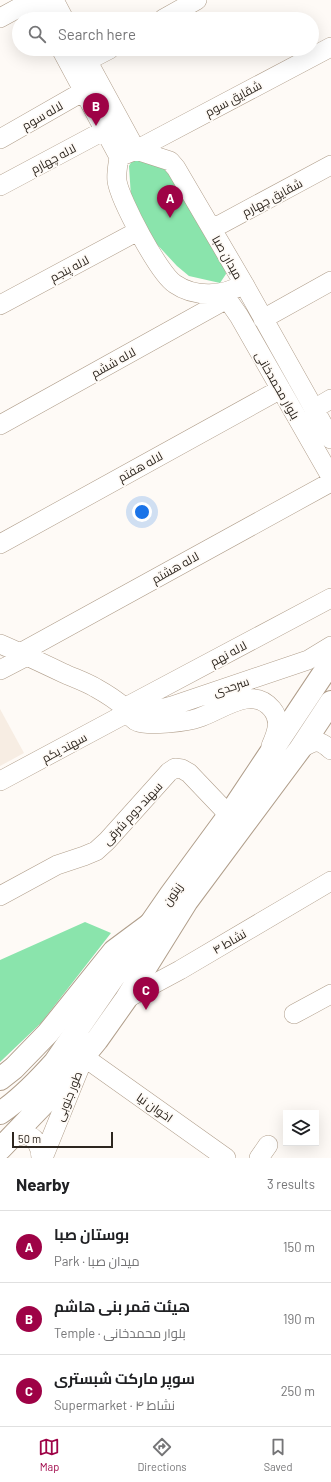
<!DOCTYPE html>
<html lang="en">
<head>
<meta charset="utf-8">
<style>
  body { margin:0; font-family:Barlow,Cairo,sans-serif; background:#f2f2f2; color:#202124 }
  .controls { position:absolute; right:12px; bottom:12px; display:grid; overflow:hidden; border-radius:0px; box-shadow:0 4px 16px #0002 }
  .controls button { width:36px; height:36px; display:grid; place-items:center; padding:0; border:0; border-bottom:1px solid #e0e0e0; background:#fff; color:#202124; font:20px sans-serif }
  .scale { position:absolute; left:12px; bottom:10px; width:101px; box-sizing:border-box; padding-left:4px; border:2px solid #2d261f; border-top:0; font-size:11px; line-height:14px; white-space:nowrap; color:#2d261f; -webkit-text-stroke:3px #fefaf6; paint-order:stroke }
  .you { position:absolute; left:142px; top:512px; width:14px; height:14px; margin:-10px; border:3px solid #fff; border-radius:50%; background:#1a73e8; box-shadow:0 0 0 6px #1a73e833 }
  .badge { display:grid; place-items:center; width:26px; height:26px; border-radius:50%; background:#9e0246; color:#fff; font-size:13px; font-weight:700 }
  .pin { position:absolute; translate:-50% -33px; filter:drop-shadow(0 1px 2px #0008) }
  .pin::after { content:''; position:absolute; top:21px; width:14px; height:12px; background:inherit; clip-path:polygon(0 0,100% 0,50% 100%) }
  .list { margin:0; padding:0; list-style:none }
  h2 { display:flex; justify-content:space-between; align-items:center; height:52px; margin:0; padding:0 16px; font-size:17px }
  h2 small { font-size:13px; font-weight:400; color:#757577 }
  .list li { display:grid; grid-template-columns:26px 1fr auto; gap:12px; align-items:center; box-sizing:border-box; height:72px; padding:0 16px; border-top:1px solid #e0e0e0 }
  .list b { display:block; font-size:15px; white-space:nowrap }
  .list p { margin:0; font-size:13px; white-space:nowrap; color:#757577 }
  .list em { font-size:13px; font-style:normal; color:#757577 }
  .icon { flex:none; width:22px; height:22px; fill:none; stroke:currentColor; stroke-width:2; stroke-linecap:round; stroke-linejoin:round }
  .map { position:relative; flex:none; width:331px; height:1158px; overflow:hidden }
  .search { position:absolute; background:#fff; box-shadow:0 4px 16px #0002; left:12px; right:12px; top:12px; height:44px; display:flex; align-items:center; gap:10px; box-sizing:border-box; padding:0 14px; border-radius:22px; color:#757577; font-size:15px }
  .sheet { height:268px; background:#fff }
  nav { display:flex; justify-content:space-around; align-items:center; box-sizing:border-box; height:56px; border-top:1px solid #e0e0e0; background:#fff; font-size:11px; color:#757577 }
  nav a { display:grid; justify-items:center; gap:2px }
  nav .on { color:#9e0246 }
  .map>svg:first-child { display:block }
  .built { fill:#f7ede3 }
  .green { fill:#8ae4ac }
  .lines { fill:none; stroke-linecap:round; stroke-linejoin:round }
  .minor-casing { stroke:#b09e8b; stroke-width:20 }
  .major-casing { stroke:#b09e8b; stroke-width:24 }
  .highway-casing { stroke:#b09e8b; stroke-width:24 }
  .minor { stroke:#fff; stroke-width:19 }
  .major { stroke:#fff; stroke-width:22 }
  .highway { stroke:#fff; stroke-width:22 }
  .labels { text-anchor:middle; dominant-baseline:central; stroke-width:3.5; stroke-linejoin:round; paint-order:stroke }
  .street-label { font-size:12px; fill:#2d261f; stroke:#fefaf6 }
</style>
</head>
<body>
<div class="map">
<svg width="331" height="1158" viewBox="0 0 331 1158">
  <rect width="100%" height="100%" fill="#fefaf6"/>
  <!-- built -->
  <path class="built" d="M0,709L24,753L0,766Z"/>
  <!-- green -->
  <path class="green" d="M133,159L153,164L173,173L225,266L226,274L220,283L189,276L177,266L152,239L131,197L129,166Z
    M85,922L111,933L41,1023L0,1062V960Z"/>
  <g class="lines">
    <!-- minor casing -->
    <g class="minor-casing">
      <path id="minor" d="M34,0L44,19
        M54,0L64,19
        M0,18L33,0
        M163,19L197,0
        M61,49L119,157
        M81,49L136,150
        M87,61L110,49
        M0,139L84,91
        M136,150L170,161L176,168L244,284C224,296 195,298 175,284C159,274 120,200 117,181C116,174 118,164 119,157L136,150L331,47
        M0,186L105,130
        M212,229L331,165
        M244,284L331,439
        M223,293L239,316L331,477
        M0,305L138,231
        M263,319L331,281
        M314,409L331,399
        M0,425L227,299
        M0,544L281,389
        M0,644C21,653 42,663 63,673C74,678 86,682 96,688C105,693 116,700 124,707C129,712 131,720 138,722C148,726 188,722 198,718C221,711 252,684 272,709C282,721 276,734 271,746
        M20,653L331,482
        M0,670L27,656
        M124,708L331,598
        M300,749C314,741 318,738 331,750
        M0,781L127,713L154,711L172,706L308,660L331,646
        M0,896L57,865L84,856L96,851L107,841L169,772L175,768L182,769L189,773L229,815
        M126,999L180,970L331,881
        M294,1014L331,994
        M11,1138C15,1137 20,1135 24,1135C36,1135 41,1148 41,1158
        M43,1158L84,1057L226,1158
        M259,1158L268,1145"/>
    </g>
    <!-- major casing -->
    <g class="major-casing">
      <path id="major" d="M0,1113C21,1099 38,1081 55,1062L171,894L229,815L331,662
        M0,1149L52,1095L97,1040L126,999L187,901L300,749L331,702"/>
    </g>
    <!-- highway casing -->
    <g class="highway-casing">
      <path id="highway" d="M0,1079L14,1068L48,1033L114,951L153,922"/>
    </g>
    <!-- minor -->
    <use href="#minor" class="minor"/>
    <!-- major -->
    <use href="#major" class="major"/>
    <!-- highway -->
    <use href="#highway" class="highway"/>
  </g>
  <g class="labels">
    <!-- street labels -->
    <g class="street-label">
      <text transform="translate(233 98) rotate(-28)">شقایق سوم</text>
      <text transform="translate(42 115) rotate(-30)">لاله سوم</text>
      <text transform="translate(53 158) rotate(-28)">لاله چهارم</text>
      <text transform="translate(272 197) rotate(-28)">شقایق چهارم</text>
      <text transform="translate(228 257) rotate(60)">میدان صبا</text>
      <text transform="translate(69 268) rotate(-28)">لاله پنجم</text>
      <text transform="translate(113 362) rotate(-29)">لاله ششم</text>
      <text transform="translate(278 385) rotate(60)">بلوار محمدخانی</text>
      <text transform="translate(140 466) rotate(-29)">لاله هفتم</text>
      <text transform="translate(175 567) rotate(-29)">لاله هشتم</text>
      <text transform="translate(228 653) rotate(-28)">لاله نهم</text>
      <text transform="translate(231 686) rotate(-19)">سرحدی</text>
      <text transform="translate(64 747) rotate(-28)">سهند يكم</text>
      <text transform="translate(132 813) rotate(-47)">سهند دوم شرقی</text>
      <text transform="translate(172 894) rotate(-55)">زیتون</text>
      <text transform="translate(229 941) rotate(-30)">نشاط ۴</text>
      <text transform="translate(68 1096) rotate(-68)">طور جنوبی</text>
      <text transform="translate(155 1107) rotate(35)">اخوان نیا</text>
    </g>
  </g>
</svg>
<div class="controls">
<button><svg class="icon" aria-label="layers" viewBox="0 0 24 24"><path d="M12 4l9 5-9 5-9-5zM3 14l9 5 9-5"/></svg></button>
</div>
<div class="scale">50 m</div>
<div class="you"></div>
<div class="pin badge" style="left:170px;top:218px">A</div>
<div class="pin badge" style="left:96px;top:126px">B</div>
<div class="pin badge" style="left:146px;top:1010px">C</div>
<div class="search"><svg class="icon" aria-label="search" viewBox="0 0 24 24"><circle cx="10" cy="10" r="6"/><path d="M15 15l6 6"/></svg>Search here</div>
</div>
<section class="sheet">
<h2>Nearby<small>3 results</small></h2>
<ul class="list">
<li><span class="badge">A</span><div><b>بوستان صبا</b><p>Park · میدان صبا</p></div><em>150 m</em></li>
<li><span class="badge">B</span><div><b>هیئت قمر بنی هاشم</b><p>Temple · بلوار محمدخانی</p></div><em>190 m</em></li>
<li><span class="badge">C</span><div><b>سوپر مارکت شبستری</b><p>Supermarket · نشاط ۴</p></div><em>250 m</em></li>
</ul>
</section>
<nav>
<a class="on"><svg class="icon" aria-label="map" viewBox="0 0 24 24"><path d="M3 6l6-2 6 2 6-2v14l-6 2-6-2-6 2zM9 4v14M15 6v14"/></svg>Map</a>
<a><svg class="icon" aria-label="directions" viewBox="0 0 24 24"><path d="M12 3l9 9-9 9-9-9zM9 14v-3h6M13 9l2 2-2 2"/></svg>Directions</a>
<a><svg class="icon" aria-label="saved" viewBox="0 0 24 24"><path d="M7 4h10v16l-5-4-5 4z"/></svg>Saved</a>
</nav>
</body>
</html>
